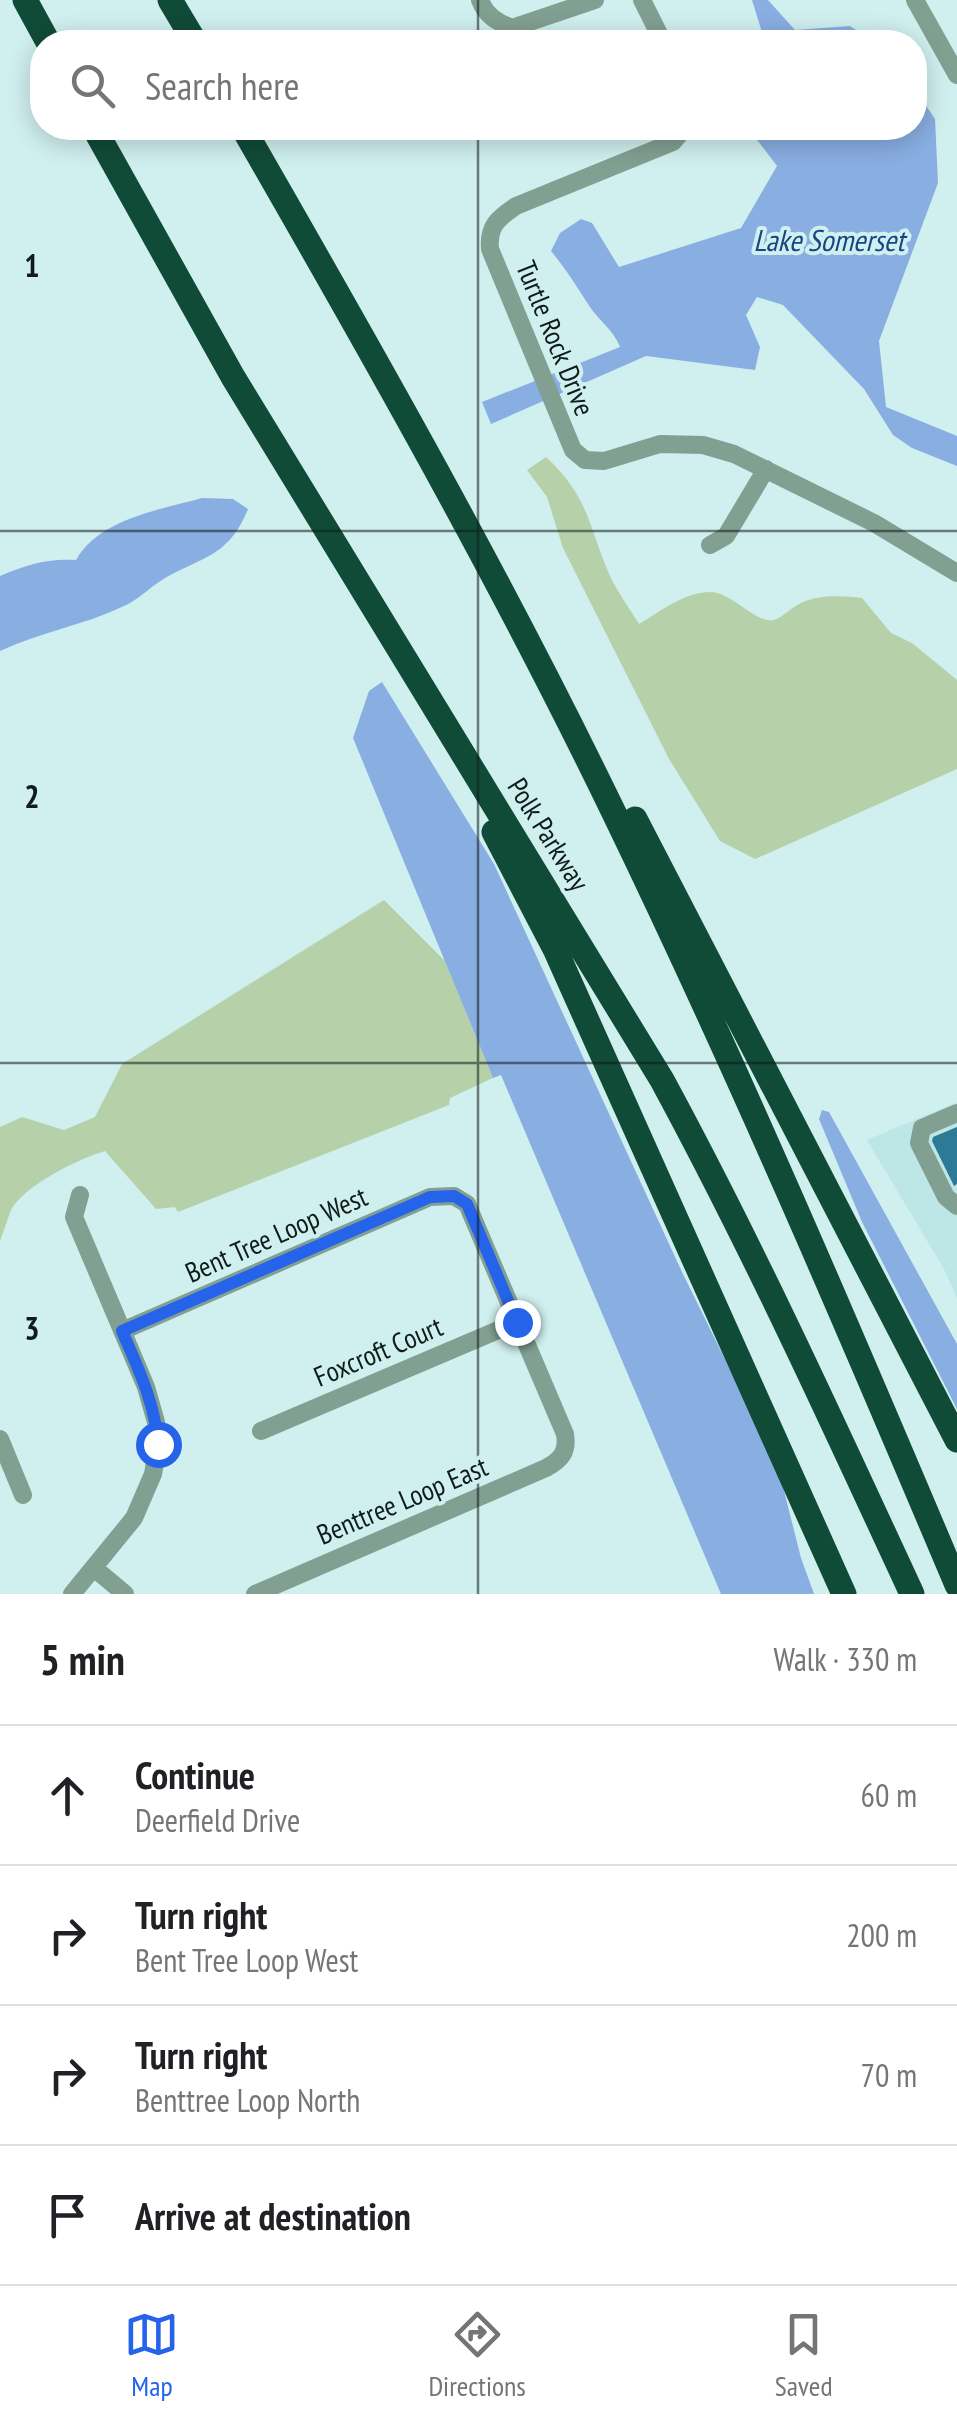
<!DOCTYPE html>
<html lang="en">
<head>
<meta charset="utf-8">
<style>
  body { margin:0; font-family:"PT Sans Narrow",sans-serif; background:#f2f2f2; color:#202124 }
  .stop { position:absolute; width:30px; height:30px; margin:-22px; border:8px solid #2563eb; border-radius:50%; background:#fff }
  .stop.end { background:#2563eb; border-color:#fff; box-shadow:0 2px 10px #0008 }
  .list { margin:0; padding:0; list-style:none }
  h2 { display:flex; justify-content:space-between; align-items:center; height:130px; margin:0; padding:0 40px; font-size:42px }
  h2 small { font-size:32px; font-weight:400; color:#757577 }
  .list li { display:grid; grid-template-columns:65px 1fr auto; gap:30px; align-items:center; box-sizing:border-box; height:140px; padding:0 40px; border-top:2px solid #e0e0e0 }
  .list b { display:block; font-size:38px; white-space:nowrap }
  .list p { margin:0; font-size:32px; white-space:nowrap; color:#757577 }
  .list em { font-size:32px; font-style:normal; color:#757577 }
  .icon { flex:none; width:55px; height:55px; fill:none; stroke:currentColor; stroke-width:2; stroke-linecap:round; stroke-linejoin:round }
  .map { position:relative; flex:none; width:957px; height:1594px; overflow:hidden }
  .search { position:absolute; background:#fff; box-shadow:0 5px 25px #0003; left:30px; right:30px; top:30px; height:110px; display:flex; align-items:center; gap:25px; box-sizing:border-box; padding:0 35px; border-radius:40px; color:#757577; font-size:38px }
  .sheet { height:690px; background:#fff }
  nav { display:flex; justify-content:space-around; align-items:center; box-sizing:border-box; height:140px; border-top:2px solid #e0e0e0; background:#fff; font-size:28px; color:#757577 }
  nav a { display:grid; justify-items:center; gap:5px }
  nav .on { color:#2563eb }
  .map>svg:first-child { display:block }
  .built { fill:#bde6e6 }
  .green { fill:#b6d1a9 }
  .water { fill:#89aee2 }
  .building { fill:#2d7a96 }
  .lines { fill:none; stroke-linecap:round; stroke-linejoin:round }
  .minor { stroke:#82a092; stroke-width:18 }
  .highway { stroke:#104b37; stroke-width:25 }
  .route { stroke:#2563eb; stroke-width:12 }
  .grid { fill:none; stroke:#101b1b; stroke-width:2.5; stroke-opacity:0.55 }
  .labels { text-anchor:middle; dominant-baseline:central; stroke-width:8; stroke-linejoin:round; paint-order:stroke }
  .street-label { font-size:28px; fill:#101b1b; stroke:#d0efef }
  .water-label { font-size:30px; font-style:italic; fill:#164684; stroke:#d0efef }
  .grid-label { font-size:32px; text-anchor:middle; font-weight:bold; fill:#101b1b; stroke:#d0efef; stroke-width:8; stroke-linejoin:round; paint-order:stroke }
</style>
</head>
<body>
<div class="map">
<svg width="957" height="1594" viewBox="0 0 957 1594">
  <rect width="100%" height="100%" fill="#d0efef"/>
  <!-- built -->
  <path class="built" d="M957,1102V1298L944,1269L867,1140Z"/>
  <!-- green -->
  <path class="green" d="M546,457C590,498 588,526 610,576C618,593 630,609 639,624C660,612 684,592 710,592C732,592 756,624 774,620C783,617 792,607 801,603C820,594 842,596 862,598L891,633L912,643L957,680V769L755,859L720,841L669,759L563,548L547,497L527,470Z
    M384,900L445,961L493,1078L450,1098L449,1105L178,1212L175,1207L156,1209L105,1151C78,1159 25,1185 11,1210C7,1220 4,1231 0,1241V1127L22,1117L64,1130L95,1117L122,1064Z"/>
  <!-- water -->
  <path class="water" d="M752,0H768L795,30L850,26L874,42H765Z
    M915,89L935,119L938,183L879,341L886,407L957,436V466L912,448L893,435L864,389L783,305L757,297L746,315L760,347L755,370L646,356L491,424L482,402L620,347C613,329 600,322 590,307C577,287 566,269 551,251L560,233L581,219L592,223L619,267L741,228L777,166L748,128H914Z
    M202,498L233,499L248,509C228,558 202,556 162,580C149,588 138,600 124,606C85,625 40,632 0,651V576C25,565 48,558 76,560C99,519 159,510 202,498Z
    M382,682L494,864L682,1272L778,1467L801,1558L814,1594H721L501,1075L493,1078L353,738L369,691Z
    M822,1110L829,1112L957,1344V1409L862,1222L819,1119Z"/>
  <!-- building -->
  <path class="building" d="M957,1127V1184L954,1186L932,1141L933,1137Z"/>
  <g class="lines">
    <!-- minor -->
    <path class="minor" d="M480,0C486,16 497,22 512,28L595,0
      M642,0L663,42
      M915,0L957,75
      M685,128L673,142L516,206C498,218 488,226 490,249L573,450L585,460L604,461L660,444L703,445L734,454L874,523L957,573
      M710,545L726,536L766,469
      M957,1113L922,1128L919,1143L946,1197L957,1206
      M122,1331L430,1197L454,1196L467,1204L565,1434C568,1452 561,1460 546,1468L255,1594
      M261,1431L517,1322
      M0,1439L23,1495
      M94,1568L125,1594
      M72,1594L134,1518L153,1474L158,1444L156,1422L146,1387L74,1217L80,1195"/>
    <!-- highway -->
    <path class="highway" d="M25,0L48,42
      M170,0L195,42
      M94,128L233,377L662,1080C753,1248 832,1421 912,1594
      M243,128C373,354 502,581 616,817C738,1069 848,1327 957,1585
      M635,819L957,1440
      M494,832L555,949L844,1594"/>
  </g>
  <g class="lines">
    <!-- route -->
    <path class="route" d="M158,1444C155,1403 138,1368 122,1331L430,1197L454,1196L467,1204L517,1322"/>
  </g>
  <!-- grid -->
  <path class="grid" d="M478,0V42M478,128V1594M0,531H957M0,1063H957"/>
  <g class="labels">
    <!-- street labels -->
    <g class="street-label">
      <text transform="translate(556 338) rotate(68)">Turtle Rock Drive</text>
      <text transform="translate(549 834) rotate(58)">Polk Parkway</text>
      <text transform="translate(276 1234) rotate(-24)">Bent Tree Loop West</text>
      <text transform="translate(378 1351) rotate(-23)">Foxcroft Court</text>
      <text transform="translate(402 1500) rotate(-23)">Benttree Loop East</text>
    </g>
    <!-- water labels -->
    <g class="water-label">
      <text x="829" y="239">Lake Somerset</text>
    </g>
  </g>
  <g class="grid-label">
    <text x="32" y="277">1</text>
    <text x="32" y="808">2</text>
    <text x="32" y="1340">3</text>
  </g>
</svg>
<div class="stop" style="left:158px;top:1444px"></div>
<div class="stop end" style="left:517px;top:1322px"></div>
<div class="search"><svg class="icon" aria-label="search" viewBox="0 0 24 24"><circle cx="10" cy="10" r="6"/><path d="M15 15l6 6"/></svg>Search here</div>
</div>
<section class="sheet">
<h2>5 min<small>Walk · 330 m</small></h2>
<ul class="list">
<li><svg class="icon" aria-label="ahead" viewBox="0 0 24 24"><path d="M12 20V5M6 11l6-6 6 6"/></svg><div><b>Continue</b><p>Deerfield Drive</p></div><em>60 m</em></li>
<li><svg class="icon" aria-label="right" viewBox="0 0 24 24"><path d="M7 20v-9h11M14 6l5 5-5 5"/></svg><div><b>Turn right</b><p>Bent Tree Loop West</p></div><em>200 m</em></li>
<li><svg class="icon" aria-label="right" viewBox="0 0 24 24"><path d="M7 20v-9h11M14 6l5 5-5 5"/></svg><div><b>Turn right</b><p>Benttree Loop North</p></div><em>70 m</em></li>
<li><svg class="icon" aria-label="arrive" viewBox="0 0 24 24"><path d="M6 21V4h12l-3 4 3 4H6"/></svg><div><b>Arrive at destination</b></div></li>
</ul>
</section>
<nav>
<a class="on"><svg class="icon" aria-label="map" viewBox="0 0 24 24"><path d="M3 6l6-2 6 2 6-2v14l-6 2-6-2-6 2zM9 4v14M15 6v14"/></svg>Map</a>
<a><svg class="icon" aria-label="directions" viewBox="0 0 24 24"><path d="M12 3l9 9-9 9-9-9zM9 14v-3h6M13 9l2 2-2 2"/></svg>Directions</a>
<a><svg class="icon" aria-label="saved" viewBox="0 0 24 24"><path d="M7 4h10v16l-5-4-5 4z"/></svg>Saved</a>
</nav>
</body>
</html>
